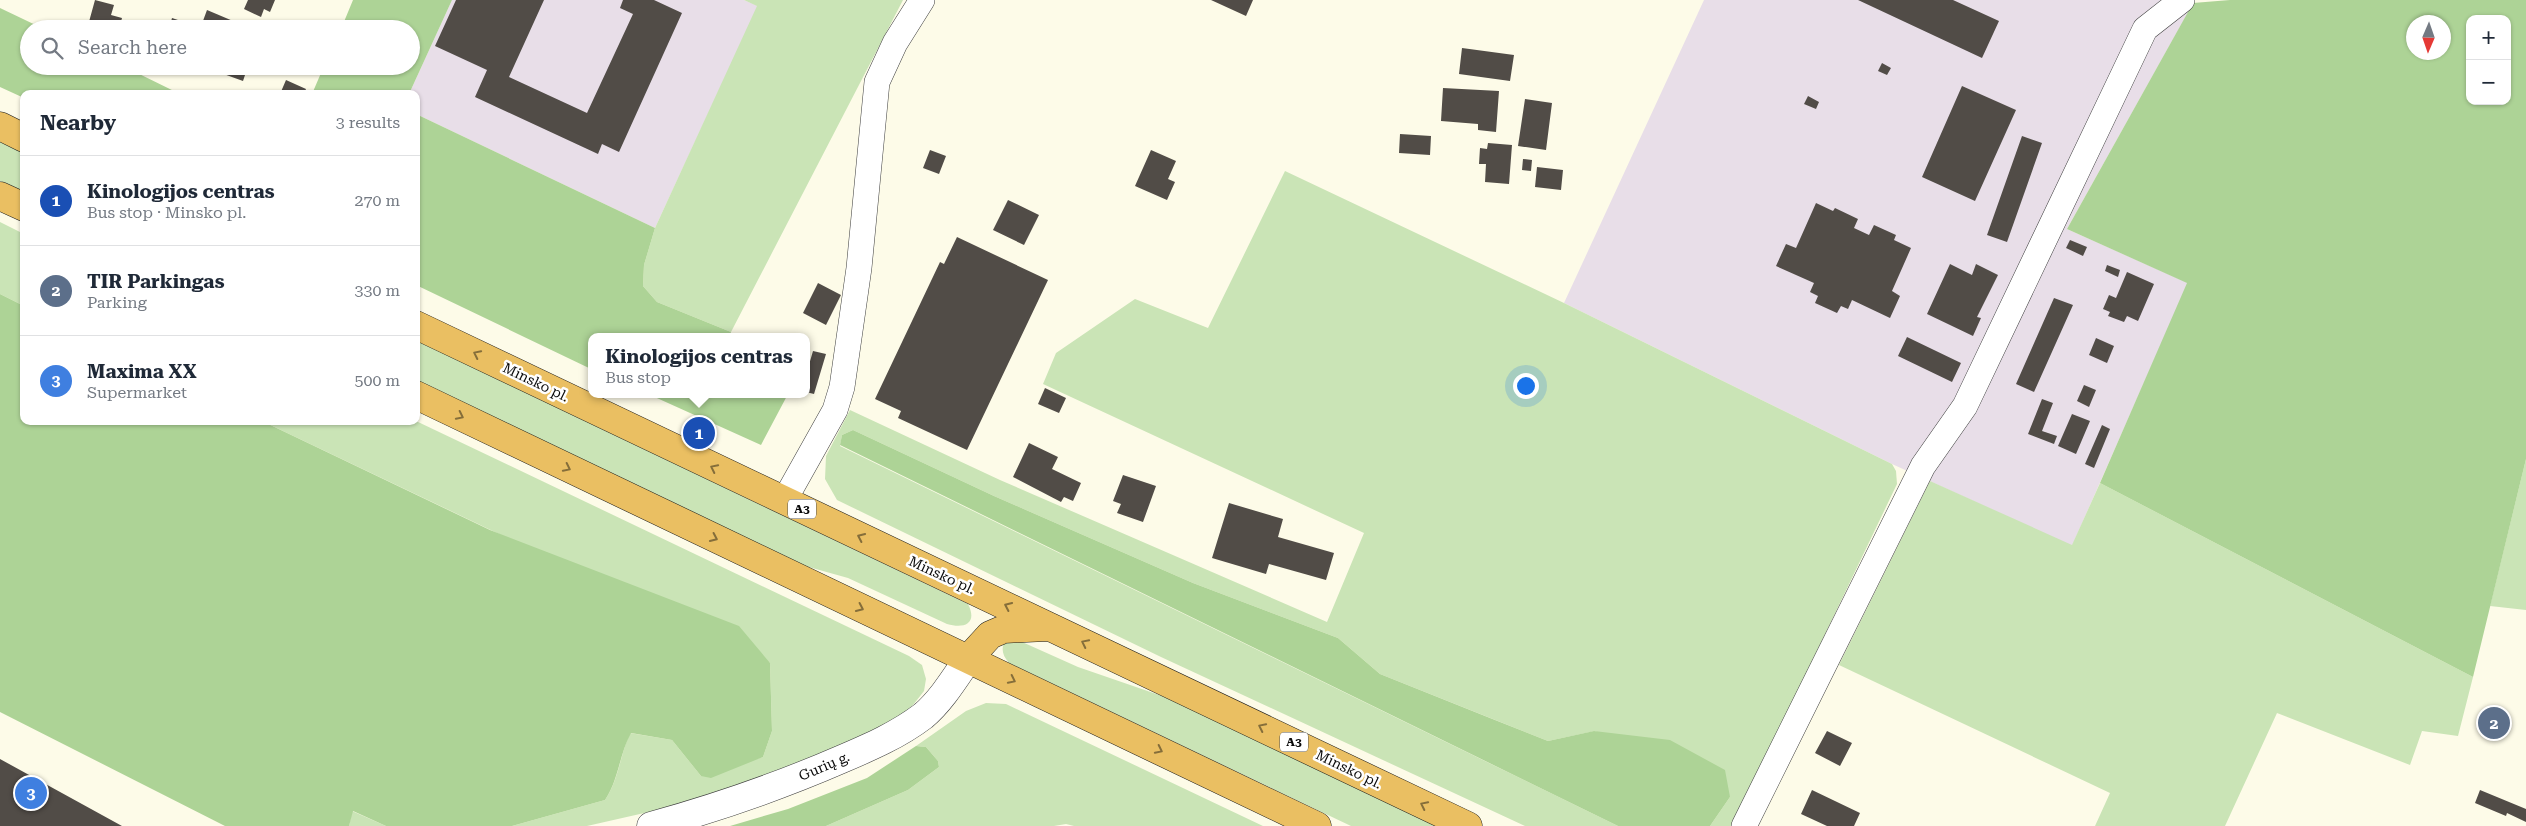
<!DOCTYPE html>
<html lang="en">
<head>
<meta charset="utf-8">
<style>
  body { margin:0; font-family:"Roboto Serif",serif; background:#f6f6f7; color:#1f2937 }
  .controls { position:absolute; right:15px; top:15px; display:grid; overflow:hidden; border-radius:10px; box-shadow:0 1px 4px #0004 }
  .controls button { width:45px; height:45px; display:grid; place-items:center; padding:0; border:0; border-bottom:1px solid #e0e1e3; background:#fff; color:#1f2937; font:25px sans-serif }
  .compass { position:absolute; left:2406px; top:15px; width:45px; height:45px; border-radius:50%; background:#fff; box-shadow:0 1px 4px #0004; rotate:182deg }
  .you { position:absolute; left:1525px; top:385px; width:18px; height:18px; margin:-12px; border:4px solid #fff; border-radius:50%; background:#1a73e8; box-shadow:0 0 0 8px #1a73e833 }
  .badge { display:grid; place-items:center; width:32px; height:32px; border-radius:50%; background:#ea580c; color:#fff; font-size:16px; font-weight:700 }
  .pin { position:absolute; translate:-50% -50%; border:2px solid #fff; box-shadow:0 1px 5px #0006 }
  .popup { position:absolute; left:588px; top:333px; width:222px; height:65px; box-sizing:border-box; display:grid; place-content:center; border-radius:10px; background:#fff; filter:drop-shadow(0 1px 4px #0005); font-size:16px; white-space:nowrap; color:#747a83 }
  .popup b { font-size:19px; color:#1f2937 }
  .popup::after { content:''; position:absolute; left:50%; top:100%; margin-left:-10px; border:10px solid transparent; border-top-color:#fff }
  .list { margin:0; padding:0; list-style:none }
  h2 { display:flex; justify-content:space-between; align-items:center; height:65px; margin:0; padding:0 20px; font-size:21px }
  h2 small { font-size:16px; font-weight:400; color:#747a83 }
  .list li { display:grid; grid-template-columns:32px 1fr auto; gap:15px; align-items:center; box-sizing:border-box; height:90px; padding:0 20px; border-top:1px solid #e0e1e3 }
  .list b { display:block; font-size:19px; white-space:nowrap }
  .list p { margin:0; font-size:16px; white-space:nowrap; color:#747a83 }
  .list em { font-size:16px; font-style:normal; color:#747a83 }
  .icon { flex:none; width:28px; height:28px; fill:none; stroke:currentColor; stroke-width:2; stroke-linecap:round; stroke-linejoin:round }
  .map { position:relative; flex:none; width:2526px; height:826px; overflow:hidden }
  .search { position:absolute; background:#fff; box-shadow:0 1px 4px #0004; left:20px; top:20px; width:400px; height:55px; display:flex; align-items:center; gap:12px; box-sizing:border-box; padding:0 18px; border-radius:28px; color:#747a83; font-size:19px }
  .panel { position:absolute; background:#fff; box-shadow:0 1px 4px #0004; left:20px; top:90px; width:400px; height:335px; border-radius:10px }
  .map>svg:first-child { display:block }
  .industrial { fill:#e8dee8 }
  .green { fill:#cae4b6 }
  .forest { fill:#add396; fill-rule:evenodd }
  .building { fill:#514c47 }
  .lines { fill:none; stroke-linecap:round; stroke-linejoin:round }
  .minor-casing { stroke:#3d3d3d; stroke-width:26 }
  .tertiary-casing { stroke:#3d3d3d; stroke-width:29 }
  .trunk-casing { stroke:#1b1b1b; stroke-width:29 }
  .minor { stroke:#fff; stroke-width:25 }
  .tertiary { stroke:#fff; stroke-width:28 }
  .trunk { stroke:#eabf62; stroke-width:28 }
  .oneway { stroke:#856e3a }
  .labels { text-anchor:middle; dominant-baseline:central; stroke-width:5; stroke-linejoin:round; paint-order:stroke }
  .shield { fill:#fff; stroke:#545454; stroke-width:1 }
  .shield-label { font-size:12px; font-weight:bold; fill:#0a0a0a }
  .street-label { font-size:14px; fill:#0a0a0a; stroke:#fff }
</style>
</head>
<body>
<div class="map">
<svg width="2526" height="826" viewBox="0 0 2526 826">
  <rect width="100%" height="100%" fill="#fdfbe8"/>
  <!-- industrial -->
  <path class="industrial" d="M452,0H744L758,6L655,228L416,114V94H409Z
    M1704,0H2195L2067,229L2188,283L2072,546L1892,464L1564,303Z"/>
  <!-- green -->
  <path class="green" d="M744,0H903L731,332L657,302L643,286L644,265L655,228L757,6Z
    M0,141L24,153V192L0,181Z
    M1285,171L1564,303L1892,464L1896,471L1897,484L1733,826H1710L1730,797L1595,731L1548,741L1380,674L1338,638L1193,583L994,496L853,430L842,435L840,446L1618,826H1525L1161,657L837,500L825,479L826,456L850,410L1000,480L1327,622L1364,533L1043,384L1056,353L1135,299L1208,328Z
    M0,222L24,234V306L0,294Z
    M416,340L968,604C978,624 964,629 947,624L848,578L798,564L416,381Z
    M262,421H416L909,656L922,665L926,679L924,691L913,705L897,719L864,736L767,775L684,804L587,826H512L605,800C619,779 620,755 630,733L672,740L701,776L763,757L772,731L770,663Z
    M2526,459V610L2490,606Z
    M1930,481L2072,545L2100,483L2473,677L2458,736L2422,731L2410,765L2277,713L2225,826H2095L2110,793L1839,665Z
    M1013,638L1078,667L1165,697L1440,826H1351L1009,663C1002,655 1001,649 1005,640Z
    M986,703L1006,704L1263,826H1074L1066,824L1054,826H826L908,790L939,767L938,761L926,747L916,746L966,711Z
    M352,811L386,826H349Z"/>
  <!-- forest -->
  <path class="forest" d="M353,0H452L409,94H312L324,66H411V29H341Z
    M2230,0H2526V459L2473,677L2100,483L2187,283L2067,229L2193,3ZM2470,19H2507V101H2470ZM2414,22H2444V52H2414Z
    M0,8L44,29H29V66H123L180,94H24V98L0,87Z
    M416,114L655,228L644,265L643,286L657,302L731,332L729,337H592L591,369L416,285Z
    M0,294L24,306V421H262L490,530L739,626L770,663L772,731L763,757L711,778L701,776L672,740L631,733C619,755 619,779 605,800L512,826H386L353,811L349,826H225L0,712Z
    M648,394H788L761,445Z
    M853,430L994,496L1193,583L1338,638L1380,674L1495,720L1548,741L1594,731L1670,740L1725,770L1730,797L1710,826H1618L840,445L842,435Z
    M916,746L926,747L938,761L939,767L908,790L826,826H730L788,809L867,778Z"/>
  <!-- building -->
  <path class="building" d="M95,0L114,5L111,15L122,18L119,29H87Z
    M248,0H275L270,12L264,9L261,17L244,9Z
    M456,0H544L509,77L587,113L633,14L620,8L623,0H654L682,13L619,152L602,144L598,154L475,97L487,70L435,46Z
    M1211,0H1253L1246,16Z
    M1858,0H1953L1999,21L1982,58Z
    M207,10L233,21L230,29H200Z
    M172,18L193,25L192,29H169Z
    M1462,48L1514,55L1510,81L1459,74Z
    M1882,63L1891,68L1887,75L1878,71Z
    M133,66H151L148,74L132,69Z
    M208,66H248L243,81L207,68Z
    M286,80L306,89L304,94H280Z
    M1962,86L2016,110L1975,201L1922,177Z
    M1443,88L1499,91L1496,132L1478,130V124L1441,121Z
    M1808,96L1819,102L1816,109L1804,104Z
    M1525,99L1552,103L1546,150L1518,146Z
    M1400,134L1431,136L1430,155L1399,153Z
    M2022,136L2042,143L2007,242L1987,235Z
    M1488,143L1512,145L1509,184L1485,182L1486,164H1479L1480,148L1487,149Z
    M930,150L946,156L939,174L923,168Z
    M1151,150L1176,161L1168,179L1175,182L1167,200L1135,186Z
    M1523,159L1532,160L1531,171L1522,170Z
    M1537,167L1563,170L1561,190L1535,187Z
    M1008,200L1039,215L1024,245L993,230Z
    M1816,203L1833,211L1835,208L1858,219L1854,228L1869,235L1874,225L1896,235L1894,240L1911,248L1892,291L1900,296L1890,318L1852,300L1848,309L1841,306L1837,313L1815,303L1818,296L1810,292L1814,283L1776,266L1786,244L1796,248Z
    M957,237L1048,280L967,450L898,418L901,411L875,399L940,262L944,264Z
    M2070,240L2087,247L2083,256L2066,248Z
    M1950,264L1972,275L1976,264L1998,275L1977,317L1981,318L1973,336L1927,314Z
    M2107,265L2120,270L2118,277L2105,271Z
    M2127,272L2154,284L2138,321L2127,316L2124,322L2108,316L2110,312L2103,309L2109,295L2116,298Z
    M818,283L841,295L826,325L803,313Z
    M2054,298L2073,305L2034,392L2016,384Z
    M1907,337L1961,363L1952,382L1898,356Z
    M2096,338L2114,346L2107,363L2089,355Z
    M813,351L826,354L814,394L806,392V375Z
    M2084,385L2096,390L2089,407L2077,401Z
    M1045,388L1066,398L1059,413L1038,404Z
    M2042,399L2053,403L2042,431L2057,436L2054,444L2028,434Z
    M2072,414L2090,421L2076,454L2058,446Z
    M2102,425L2110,429L2094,468L2085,464Z
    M1029,443L1058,457L1052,469L1081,483L1073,501L1064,497L1061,502L1013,477Z
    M1123,475L1156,486L1143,522L1117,513L1121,504L1113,501Z
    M1229,503L1283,519L1278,537L1334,553L1326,580L1269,564L1266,574L1212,558Z
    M1827,731L1852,743L1840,766L1815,753Z
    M0,759L122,826H0Z
    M1812,790L1860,813L1854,826H1827L1801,814Z
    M2480,790L2526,809V822L2507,813L2506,816L2475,803Z"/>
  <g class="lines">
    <!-- minor casing -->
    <g class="minor-casing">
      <path id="minor" d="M784,501L835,410L842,387L859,268L877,82L895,43L922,0
        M1744,826L1923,466L1965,406L2145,29L2182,0"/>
    </g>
    <!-- tertiary casing -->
    <g class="tertiary-casing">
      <path id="tertiary" d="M651,826C716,808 780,786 842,759C870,747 898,735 923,716C941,701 955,678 968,659"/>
    </g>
    <!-- trunk casing -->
    <g class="trunk-casing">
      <path id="trunk" d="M0,126L24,138
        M0,196L24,207
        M416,325L1468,826
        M416,395L1317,826
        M968,659L990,635L1004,629L1047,627"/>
    </g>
    <!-- minor -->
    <use href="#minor" class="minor"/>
    <!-- tertiary -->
    <use href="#tertiary" class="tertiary"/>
    <!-- trunk -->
    <use href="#trunk" class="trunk"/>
  </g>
  <!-- one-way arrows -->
  <defs><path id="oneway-chevron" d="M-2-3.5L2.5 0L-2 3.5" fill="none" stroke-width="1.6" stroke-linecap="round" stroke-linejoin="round" transform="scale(1.25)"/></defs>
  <g class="oneway">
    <use href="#oneway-chevron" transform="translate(477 354) rotate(-154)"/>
    <use href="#oneway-chevron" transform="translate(460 416) rotate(26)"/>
    <use href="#oneway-chevron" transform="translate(567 468) rotate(26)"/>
    <use href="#oneway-chevron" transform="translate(714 468) rotate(-154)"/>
    <use href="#oneway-chevron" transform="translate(861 537) rotate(-155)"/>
    <use href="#oneway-chevron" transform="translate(714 538) rotate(25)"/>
    <use href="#oneway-chevron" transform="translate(1008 606) rotate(-155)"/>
    <use href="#oneway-chevron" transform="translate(860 608) rotate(25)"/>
    <use href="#oneway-chevron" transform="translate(1085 643) rotate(-154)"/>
    <use href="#oneway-chevron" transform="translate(1012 680) rotate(26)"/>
    <use href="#oneway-chevron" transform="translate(1262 727) rotate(-154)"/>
    <use href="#oneway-chevron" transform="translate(1159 750) rotate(26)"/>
    <use href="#oneway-chevron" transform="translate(1424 805) rotate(-154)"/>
  </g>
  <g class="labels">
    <!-- shield labels -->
    <g class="shield">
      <rect x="788" y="499.5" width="28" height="19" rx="4"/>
      <rect x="1280" y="732.5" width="28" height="19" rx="4"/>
    </g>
    <g class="shield-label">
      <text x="802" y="509">A3</text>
      <text x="1294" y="742">A3</text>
    </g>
    <!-- street labels -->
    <g class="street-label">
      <text transform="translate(536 382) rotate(26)">Minsko pl.</text>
      <text transform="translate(942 575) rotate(25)">Minsko pl.</text>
      <text transform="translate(824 766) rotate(-23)">Gurių g.</text>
      <text transform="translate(1349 769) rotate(26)">Minsko pl.</text>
    </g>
  </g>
</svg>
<div class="controls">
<button>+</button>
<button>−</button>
</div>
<svg class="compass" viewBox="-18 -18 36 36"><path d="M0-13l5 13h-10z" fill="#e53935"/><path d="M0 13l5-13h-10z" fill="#747a83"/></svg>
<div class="you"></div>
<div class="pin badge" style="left:699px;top:433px;background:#1a4fb4">1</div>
<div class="popup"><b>Kinologijos centras</b>Bus stop</div>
<div class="pin badge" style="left:2494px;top:723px;background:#5c6f8a">2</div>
<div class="pin badge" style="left:31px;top:793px;background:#3f7fe0">3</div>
<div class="search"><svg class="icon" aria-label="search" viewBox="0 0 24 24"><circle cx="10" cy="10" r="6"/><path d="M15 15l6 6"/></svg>Search here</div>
<section class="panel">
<h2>Nearby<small>3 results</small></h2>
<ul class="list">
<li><span class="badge" style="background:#1a4fb4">1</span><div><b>Kinologijos centras</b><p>Bus stop · Minsko pl.</p></div><em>270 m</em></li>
<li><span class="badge" style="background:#5c6f8a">2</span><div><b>TIR Parkingas</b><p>Parking</p></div><em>330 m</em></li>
<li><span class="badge" style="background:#3f7fe0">3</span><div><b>Maxima XX</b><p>Supermarket</p></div><em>500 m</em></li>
</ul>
</section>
</div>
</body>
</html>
